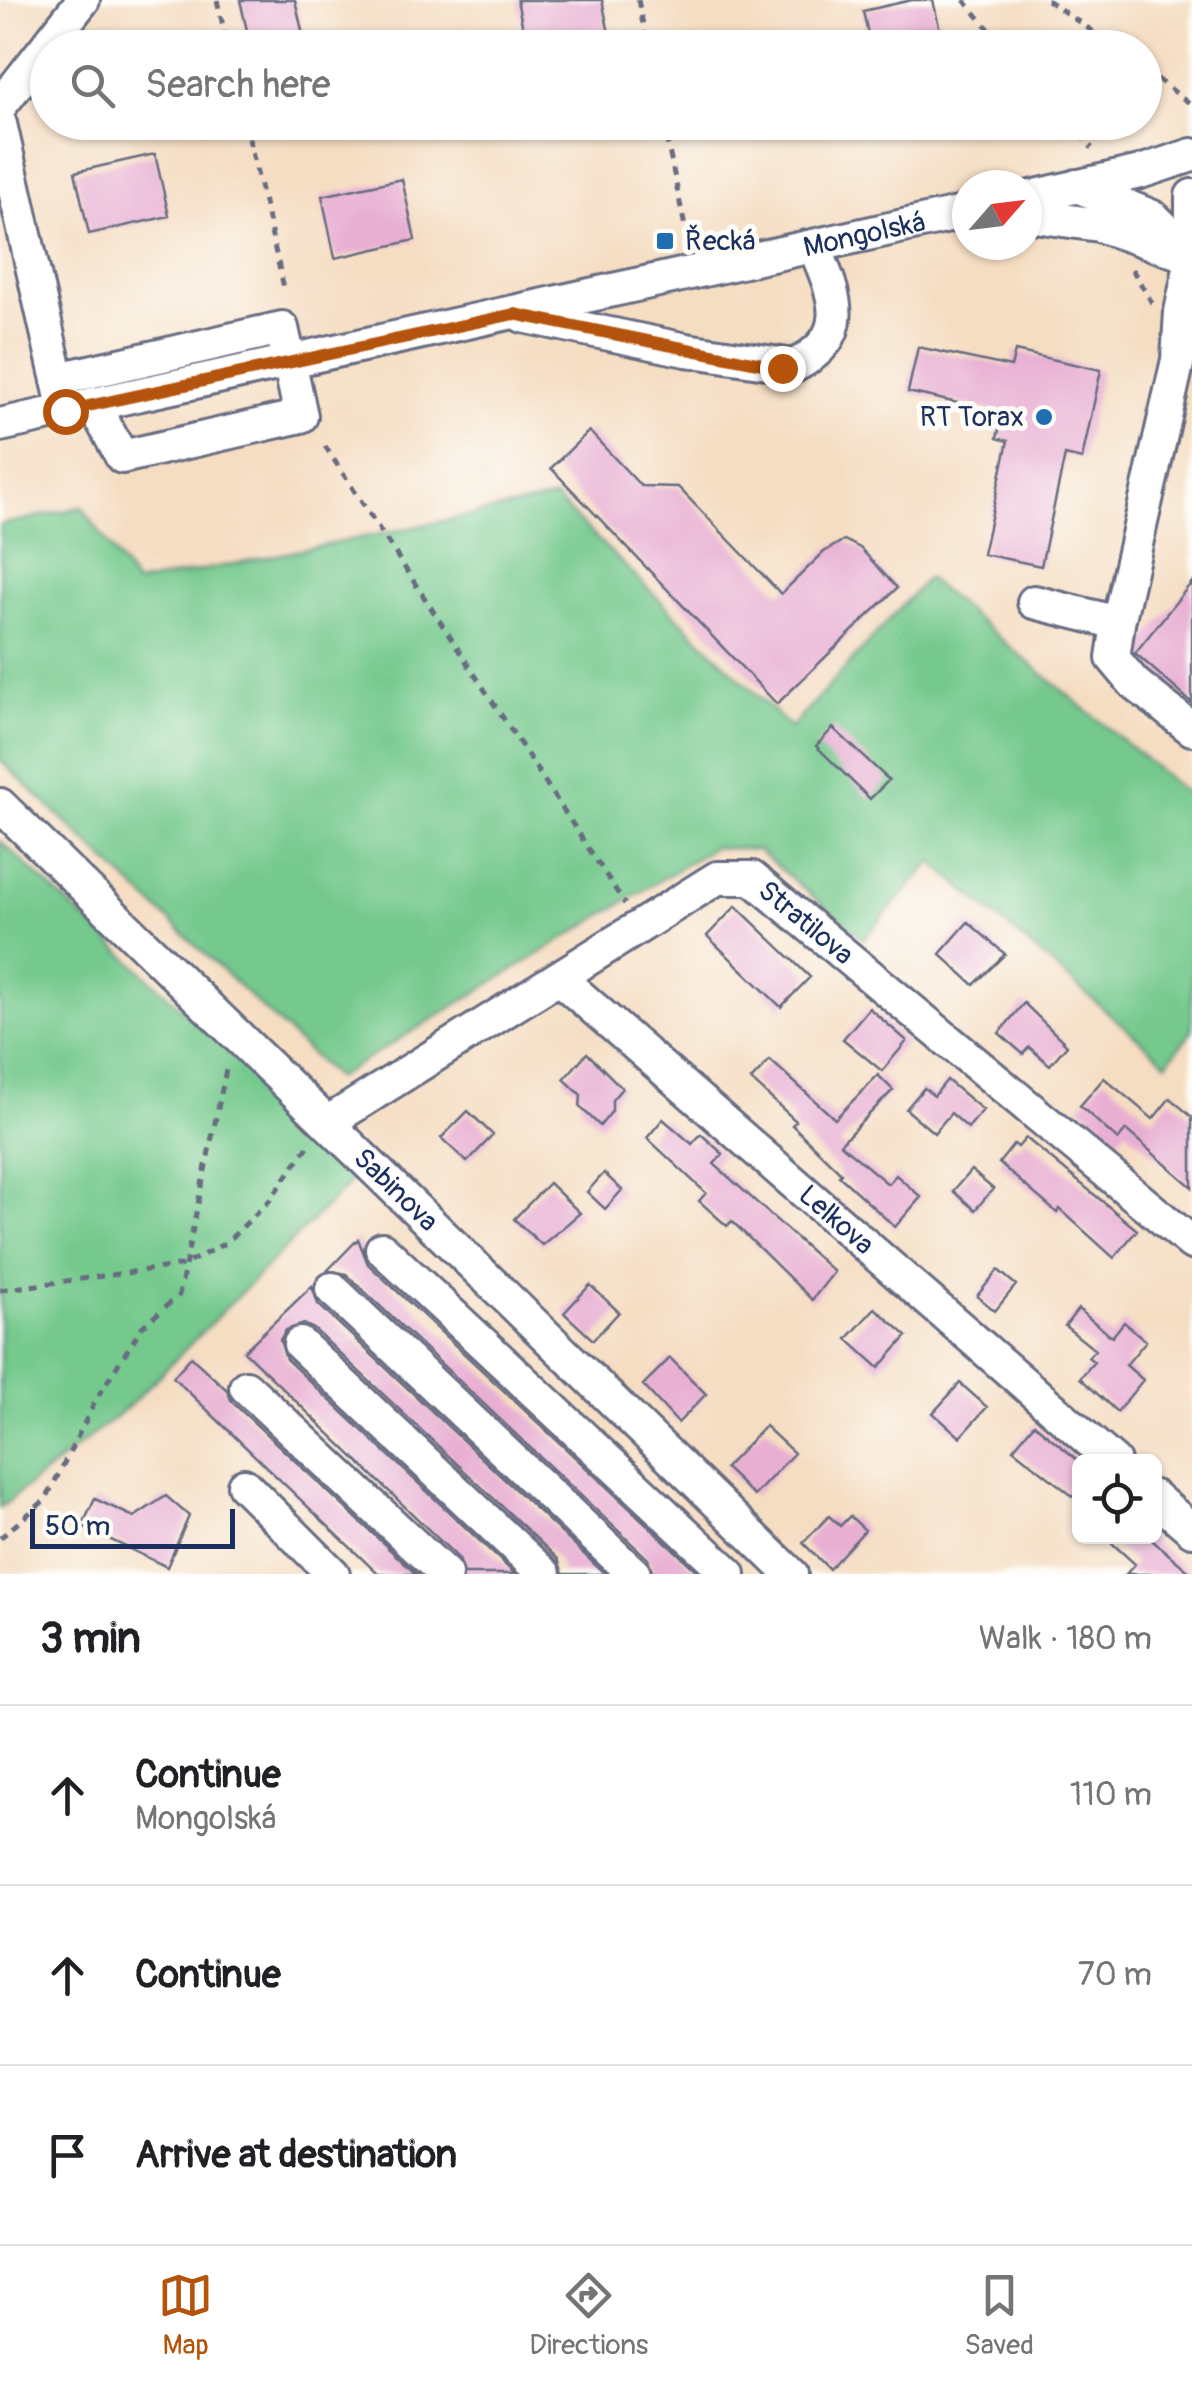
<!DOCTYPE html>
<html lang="en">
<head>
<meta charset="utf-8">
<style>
  body { margin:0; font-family:Pangolin,sans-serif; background:#f6f6f6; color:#202124 }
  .controls { position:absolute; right:30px; bottom:30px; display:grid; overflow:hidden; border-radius:15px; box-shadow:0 2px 8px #0004 }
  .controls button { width:90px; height:90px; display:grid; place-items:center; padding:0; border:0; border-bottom:2px solid #e0e0e0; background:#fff; color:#202124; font:50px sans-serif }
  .compass { position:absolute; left:952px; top:170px; width:90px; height:90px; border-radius:50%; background:#fff; box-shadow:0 2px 8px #0004; rotate:62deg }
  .scale { position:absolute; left:30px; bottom:25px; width:205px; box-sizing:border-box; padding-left:10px; border:5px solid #1b2f5e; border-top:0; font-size:28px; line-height:35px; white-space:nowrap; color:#1b2f5e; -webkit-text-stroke:8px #fdfcf7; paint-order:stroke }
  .stop { position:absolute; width:30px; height:30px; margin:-22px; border:8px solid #b45309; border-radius:50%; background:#fff }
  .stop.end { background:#b45309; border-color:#fff; box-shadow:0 2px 10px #0008 }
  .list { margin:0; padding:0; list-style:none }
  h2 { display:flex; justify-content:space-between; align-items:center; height:130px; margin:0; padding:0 40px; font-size:42px }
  h2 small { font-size:32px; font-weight:400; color:#757577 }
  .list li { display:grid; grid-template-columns:65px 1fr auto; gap:30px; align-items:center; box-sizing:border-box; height:180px; padding:0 40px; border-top:2px solid #e0e0e0 }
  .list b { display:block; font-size:38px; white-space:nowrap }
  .list p { margin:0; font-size:32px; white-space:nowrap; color:#757577 }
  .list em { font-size:32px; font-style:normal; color:#757577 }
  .icon { flex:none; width:55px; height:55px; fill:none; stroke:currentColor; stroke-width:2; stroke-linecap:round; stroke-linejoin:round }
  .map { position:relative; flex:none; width:1192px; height:1574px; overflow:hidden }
  .search { position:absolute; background:#fff; box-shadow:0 2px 8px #0004; left:30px; right:30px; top:30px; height:110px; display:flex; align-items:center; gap:25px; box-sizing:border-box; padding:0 35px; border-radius:55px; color:#757577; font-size:38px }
  .sheet { height:670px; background:#fff }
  nav { display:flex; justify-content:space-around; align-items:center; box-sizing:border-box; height:140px; border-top:2px solid #e0e0e0; background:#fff; font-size:28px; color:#757577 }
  nav a { display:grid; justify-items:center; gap:5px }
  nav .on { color:#b45309 }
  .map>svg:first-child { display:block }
  .green { fill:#74c98d; stroke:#487c76; stroke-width:2.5 }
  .building { fill:#e8afd3 }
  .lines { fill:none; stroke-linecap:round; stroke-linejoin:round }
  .minor-casing { stroke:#676c81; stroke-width:38 }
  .path { stroke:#676c81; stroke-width:5; stroke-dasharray:8 8; stroke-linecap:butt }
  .minor { stroke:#fff; stroke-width:32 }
  .route { stroke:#b45309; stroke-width:12 }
  .poi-dot { fill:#1f6fb2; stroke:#fdfcf7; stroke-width:4 }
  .labels { text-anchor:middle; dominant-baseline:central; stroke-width:10; stroke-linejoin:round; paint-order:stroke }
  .street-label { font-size:28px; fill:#1b2f5e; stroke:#fdfcf7 }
  .poi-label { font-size:28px; fill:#1b2f5e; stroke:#fdfcf7; text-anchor:start }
</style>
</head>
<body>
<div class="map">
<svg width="1192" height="1574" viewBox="0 0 1192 1574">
  <rect width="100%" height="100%" fill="#fdfcf7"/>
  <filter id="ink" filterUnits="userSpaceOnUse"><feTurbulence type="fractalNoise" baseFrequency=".01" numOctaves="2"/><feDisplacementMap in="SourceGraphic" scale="20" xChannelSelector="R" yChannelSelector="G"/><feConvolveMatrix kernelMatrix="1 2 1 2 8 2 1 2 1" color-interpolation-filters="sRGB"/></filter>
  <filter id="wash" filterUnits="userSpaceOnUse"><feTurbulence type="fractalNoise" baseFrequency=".0048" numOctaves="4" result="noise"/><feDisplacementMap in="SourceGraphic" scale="40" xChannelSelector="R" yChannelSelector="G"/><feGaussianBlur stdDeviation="2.25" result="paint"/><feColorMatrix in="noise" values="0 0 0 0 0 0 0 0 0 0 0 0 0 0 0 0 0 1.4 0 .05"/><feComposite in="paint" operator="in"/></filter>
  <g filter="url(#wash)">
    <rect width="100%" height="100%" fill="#f5ddc2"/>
    <!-- green -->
    <path class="green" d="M555,498L791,728L927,578L1192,798V1031L1167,1063L932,862L863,939L758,850L714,847L336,1078L0,760V525L82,507L136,584Z
      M0,841L360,1172L128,1407L0,1508Z"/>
    <g id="blocks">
      <!-- building -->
      <path class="building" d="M240,0H295L306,48H251Z
        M517,0H602L612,48H527Z
        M912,0H933L944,48H871L863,11Z
        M155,154L169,216L89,234L75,172Z
        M402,179L415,240L335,258L322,196Z
        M918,347L1011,367L1015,351L1101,370L1082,459L1065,455L1041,566L983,554L1008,441L997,438L1003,413L908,392Z
        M589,431L641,486L678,487L781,594L824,552L844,540L860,548L897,588L777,704L551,468Z
        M1192,582V703L1135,653Z
        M833,728L889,780L870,799L816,746Z
        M736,906L810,977L781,1007L707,936Z
        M968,922L1005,954L974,985L940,954Z
        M1024,1003L1067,1045L1050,1065L1029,1047L1023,1054L999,1033Z
        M869,1008L907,1041L882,1071L843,1039Z
        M587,1053L622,1088L612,1100V1111L600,1126L580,1107L581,1095L564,1079Z
        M770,1060L835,1119L878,1075L893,1090L840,1144L888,1184L896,1175L921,1197L895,1227L839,1176L841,1173L792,1125L796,1121L751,1080Z
        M1104,1078L1153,1119L1170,1098L1192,1117V1187L1126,1130L1118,1140L1080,1106Z
        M947,1080L983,1110L968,1128L951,1113L934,1133L906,1109L924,1088L934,1096Z
        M468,1111L493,1135L467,1162L441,1138Z
        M663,1119L692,1144L701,1134L723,1154L714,1164L834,1272L812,1300L732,1221L727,1226L699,1201L706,1193L647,1138Z
        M1026,1138L1137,1230L1114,1258L1060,1209L1057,1213L999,1163L1014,1144L1018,1147Z
        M971,1170L993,1189L975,1210L953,1191Z
        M604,1173L622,1190L605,1209L587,1192Z
        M549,1183L580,1213L542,1245L514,1219Z
        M358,1239L368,1264L700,1574H653L648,1559L346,1274L328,1270Z
        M998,1270L1016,1285L995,1311L977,1296Z
        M590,1285L619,1312L593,1340L564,1313Z
        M312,1286L318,1304L605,1574H563L558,1559L314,1329L304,1324L286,1330L280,1340L286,1359L515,1574H464L459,1559L244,1351Z
        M875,1308L907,1336L879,1368L847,1339Z
        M1078,1309L1112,1337L1124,1322L1146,1341L1126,1365L1143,1380L1117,1412L1080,1378L1094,1362L1088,1357L1095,1350L1065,1326Z
        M191,1357L227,1390L232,1402L416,1574H378L228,1430L173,1377Z
        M670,1358L706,1394L678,1423L643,1385Z
        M960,1383L987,1407L960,1437L933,1413Z
        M1034,1424L1080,1462V1502L1013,1449Z
        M765,1426L794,1453L754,1496L725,1468Z
        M166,1496L189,1516L167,1567L82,1526L95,1499L134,1517Z
        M829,1516L840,1526L850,1516L865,1530L829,1569L803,1543Z
        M1104,1536H1147L1192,1574H1126L1135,1564Z"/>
    </g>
  </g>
  <g filter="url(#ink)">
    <use href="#blocks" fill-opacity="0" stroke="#676c81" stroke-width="2.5"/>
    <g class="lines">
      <!-- minor casing -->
      <g class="minor-casing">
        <g id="minor">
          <path d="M0,106L83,0"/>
          <path d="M0,124L62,398"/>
          <path d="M1077,186L1153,217L1184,247"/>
          <path d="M1192,196V252"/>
          <path d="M1027,198L1140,172L1192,155"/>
          <path d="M1027,215L1099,225L1192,257"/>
          <path d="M523,316L686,350L794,366C853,336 836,298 815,248"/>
          <path d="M58,379L282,328L301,416L122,457L93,404"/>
          <path id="s1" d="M0,425L967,212"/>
          <path d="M1034,602L1118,623L1113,658L1134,683L1192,729"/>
          <path d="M1118,623L1178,360L1181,312L1192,259"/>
          <path id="s2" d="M0,805L791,1574"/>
          <path id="s3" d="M559,978L1114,1462"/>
          <path id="s4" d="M330,1121L717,878H752L1192,1243"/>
          <path d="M382,1249L729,1574"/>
          <path d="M332,1289L634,1574"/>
          <path d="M300,1344L544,1574"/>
          <path d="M246,1387L445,1574"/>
          <path d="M244,1485L333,1574"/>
          <path d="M1154,1497L1192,1530"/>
        </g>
      </g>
      <!-- path -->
      <path class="path" d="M217,0L228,48
        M638,0L648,48
        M964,0L1005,48
        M1047,0L1117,48
        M1144,69L1192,105
        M245,122L285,292
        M663,122L688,241
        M1069,122L1092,148
        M1132,269L1152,303
        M325,446L625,904
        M0,1290L184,1265L227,1242L269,1201L309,1145
        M0,1538L46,1499L98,1396L142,1327L179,1295L227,1065"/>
      <!-- minor -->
      <use href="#minor" class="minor"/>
    </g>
  </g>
  <g class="lines" filter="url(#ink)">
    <!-- route -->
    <path class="route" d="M65,411L514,314L782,368"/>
  </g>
  <!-- markers -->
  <g class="poi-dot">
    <rect x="655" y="231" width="20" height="20" rx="5"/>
    <circle cx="1044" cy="417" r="10"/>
  </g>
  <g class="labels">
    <!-- street labels -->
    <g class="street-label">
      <text stroke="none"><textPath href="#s1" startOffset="885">Mongolská</textPath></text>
      <text stroke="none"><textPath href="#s4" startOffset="562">Stratilova</textPath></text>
      <text stroke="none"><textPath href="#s2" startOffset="552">Sabinova</textPath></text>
      <text stroke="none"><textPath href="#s3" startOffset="368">Lelkova</textPath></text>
    </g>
    <!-- poi labels -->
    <g class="poi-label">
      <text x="685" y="241">Řecká</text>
      <text x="1024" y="417" text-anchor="end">RT Torax</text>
    </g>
  </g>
</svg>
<div class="controls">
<button><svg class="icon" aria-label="locate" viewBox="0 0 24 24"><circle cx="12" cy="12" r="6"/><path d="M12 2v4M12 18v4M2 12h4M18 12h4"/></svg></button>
</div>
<svg class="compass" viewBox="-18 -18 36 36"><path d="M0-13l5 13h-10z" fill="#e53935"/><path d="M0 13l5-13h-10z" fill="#757577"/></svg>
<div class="scale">50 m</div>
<div class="stop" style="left:65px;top:411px"></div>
<div class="stop end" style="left:782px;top:368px"></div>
<div class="search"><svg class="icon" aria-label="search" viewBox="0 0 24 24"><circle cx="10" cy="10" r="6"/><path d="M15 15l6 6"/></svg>Search here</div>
</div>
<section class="sheet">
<h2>3 min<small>Walk · 180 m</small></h2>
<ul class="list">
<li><svg class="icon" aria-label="ahead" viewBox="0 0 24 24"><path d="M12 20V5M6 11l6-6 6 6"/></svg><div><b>Continue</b><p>Mongolská</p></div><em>110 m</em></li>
<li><svg class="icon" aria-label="ahead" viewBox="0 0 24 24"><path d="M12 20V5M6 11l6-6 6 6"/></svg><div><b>Continue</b></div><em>70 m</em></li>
<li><svg class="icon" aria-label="arrive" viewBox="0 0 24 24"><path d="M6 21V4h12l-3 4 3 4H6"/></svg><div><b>Arrive at destination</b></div></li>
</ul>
</section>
<nav>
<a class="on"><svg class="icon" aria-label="map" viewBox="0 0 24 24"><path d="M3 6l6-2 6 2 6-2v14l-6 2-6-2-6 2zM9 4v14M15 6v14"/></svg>Map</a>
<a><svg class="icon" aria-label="directions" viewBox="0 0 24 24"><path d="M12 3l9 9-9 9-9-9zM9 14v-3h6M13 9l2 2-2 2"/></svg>Directions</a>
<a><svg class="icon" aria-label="saved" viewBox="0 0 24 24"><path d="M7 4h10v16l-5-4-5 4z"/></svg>Saved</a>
</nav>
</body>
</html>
